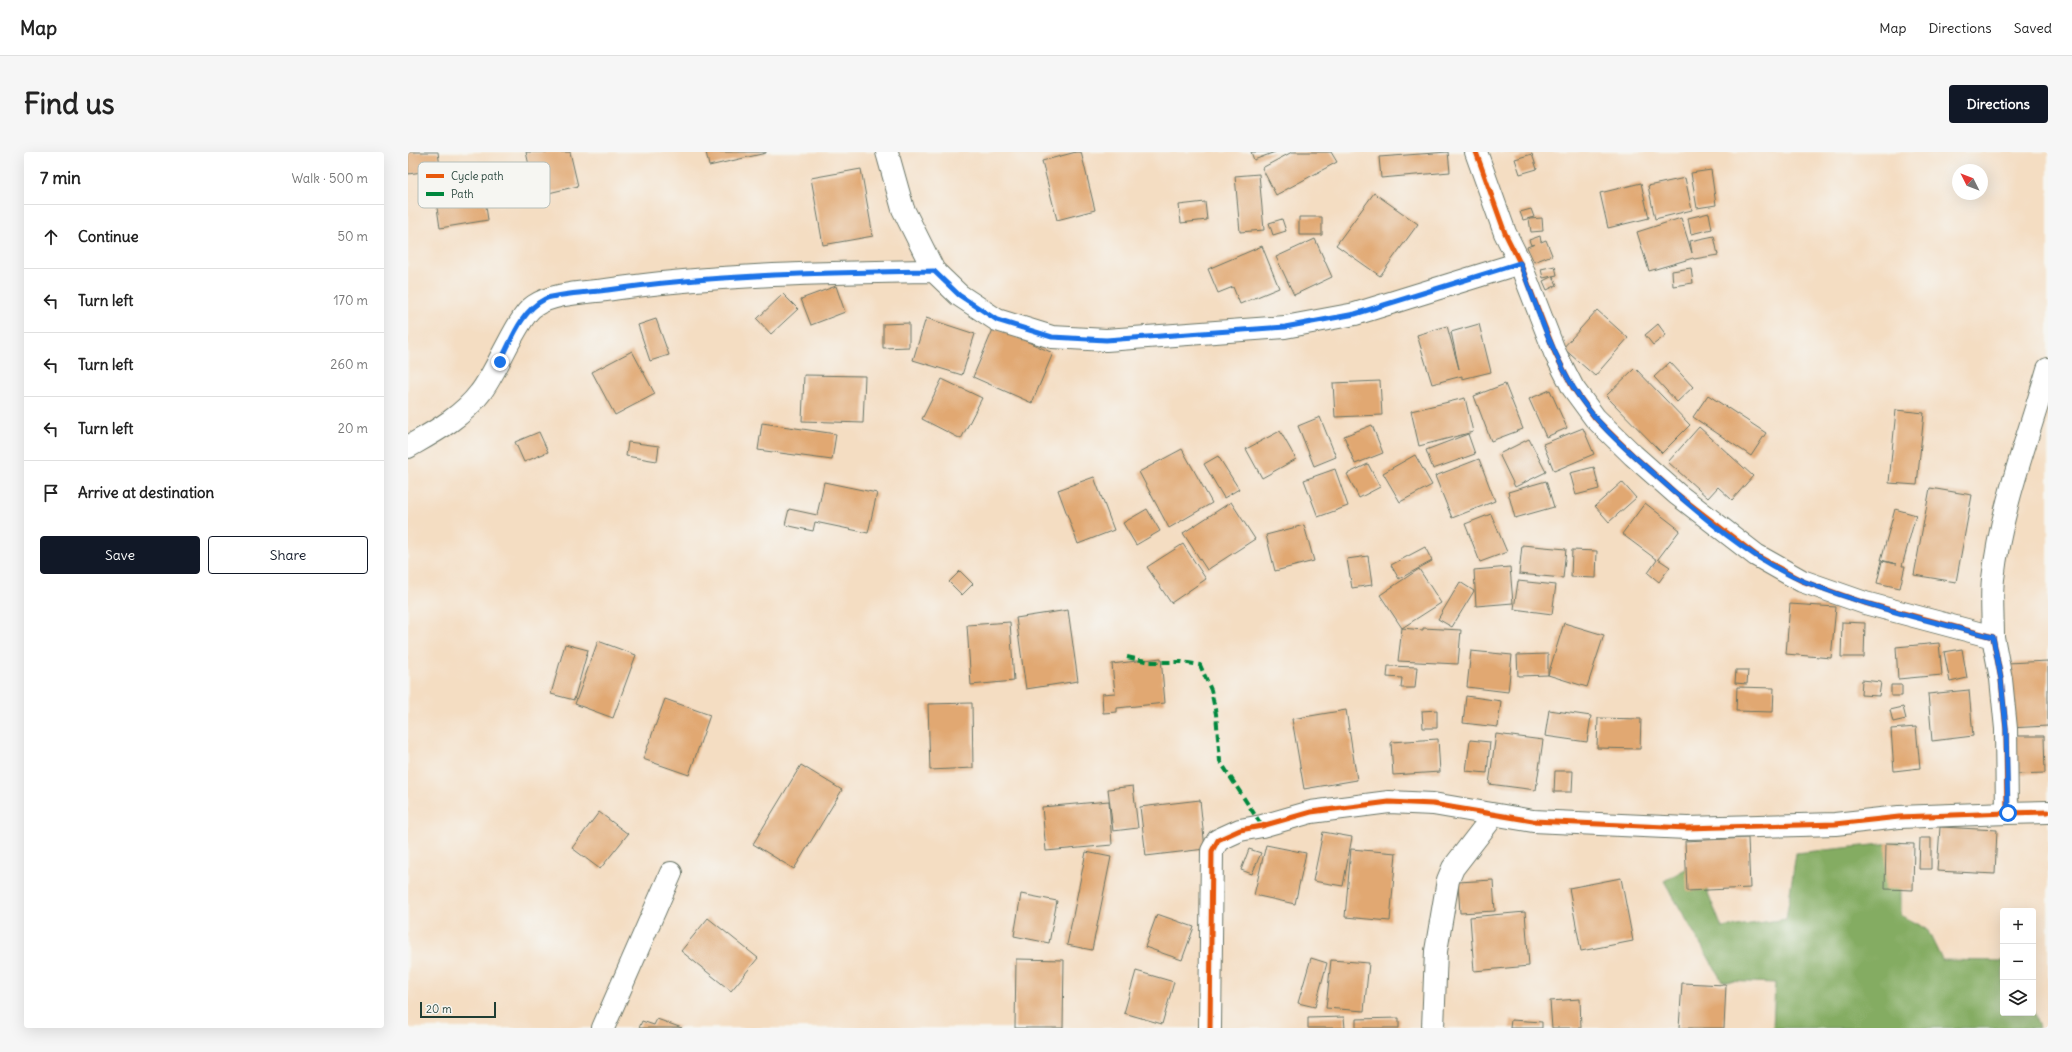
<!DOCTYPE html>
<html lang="en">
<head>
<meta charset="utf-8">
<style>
  body { margin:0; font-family:Delius,sans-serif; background:#f6f6f6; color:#222 }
  .controls { position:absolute; right:12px; bottom:12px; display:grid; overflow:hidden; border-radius:4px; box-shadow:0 4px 16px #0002 }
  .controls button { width:36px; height:36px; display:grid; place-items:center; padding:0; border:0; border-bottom:1px solid #e0e0e0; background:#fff; color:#222; font:20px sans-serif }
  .compass { position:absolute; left:1544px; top:12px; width:36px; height:36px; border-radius:50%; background:#fff; box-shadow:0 4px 16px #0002; rotate:312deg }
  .scale { position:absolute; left:12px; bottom:10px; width:76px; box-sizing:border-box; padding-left:4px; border:2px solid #1f3d34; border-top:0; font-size:11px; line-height:14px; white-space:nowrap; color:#1f3d34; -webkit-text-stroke:3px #f6f6f2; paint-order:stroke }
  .stop { position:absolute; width:12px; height:12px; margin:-9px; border:3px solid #1a73e8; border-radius:50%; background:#fff }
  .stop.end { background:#1a73e8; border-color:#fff; box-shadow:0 1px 4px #0008 }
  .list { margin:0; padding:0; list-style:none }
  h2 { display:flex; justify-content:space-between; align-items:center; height:52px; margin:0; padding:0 16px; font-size:17px }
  h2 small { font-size:13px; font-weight:400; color:#767676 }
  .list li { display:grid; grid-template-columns:26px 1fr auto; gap:12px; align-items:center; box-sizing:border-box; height:64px; padding:0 16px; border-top:1px solid #e0e0e0 }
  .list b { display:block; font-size:15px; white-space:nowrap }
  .list em { font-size:13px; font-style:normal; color:#767676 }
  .actions { display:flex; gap:8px; padding:12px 16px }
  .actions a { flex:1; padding:9px 0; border:1px solid #111827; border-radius:4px; text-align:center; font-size:14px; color:#111827 }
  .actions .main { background:#111827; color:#fff }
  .icon { flex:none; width:22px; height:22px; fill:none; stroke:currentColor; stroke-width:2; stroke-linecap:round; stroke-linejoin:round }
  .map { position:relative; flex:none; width:1640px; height:876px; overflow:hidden; border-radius:4px }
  header { display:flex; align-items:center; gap:24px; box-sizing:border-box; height:56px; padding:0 20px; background:#fff; border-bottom:1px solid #e0e0e0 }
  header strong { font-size:19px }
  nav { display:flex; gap:22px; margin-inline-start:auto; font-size:14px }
  .intro { display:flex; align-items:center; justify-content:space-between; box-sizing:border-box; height:96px; padding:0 24px }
  h1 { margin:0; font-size:28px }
  .button { padding:10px 18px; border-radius:4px; background:#111827; color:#fff; font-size:14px; font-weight:700 }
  main { display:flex; gap:24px; padding:0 24px }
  aside { flex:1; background:#fff; border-radius:4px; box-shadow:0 4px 16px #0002 }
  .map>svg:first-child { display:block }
  .forest { fill:#84ac62; stroke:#52744b }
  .building { fill:#e1a872 }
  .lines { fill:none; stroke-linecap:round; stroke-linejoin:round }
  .minor-casing { stroke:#6a7566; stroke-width:24 }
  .minor { stroke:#fff; stroke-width:22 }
  .quiet { stroke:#00873e; stroke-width:4; stroke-dasharray:8 4; stroke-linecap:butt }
  .cycleway-casing { stroke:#f6f6f2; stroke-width:8 }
  .cycleway { stroke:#e8590c; stroke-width:5 }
  .route { stroke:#1a73e8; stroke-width:5 }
  .key { fill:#f6f6f2; stroke:#b6beb9; stroke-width:1 }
  .key-label { font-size:11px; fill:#1f3d34 }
</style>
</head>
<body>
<header>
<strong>Map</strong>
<nav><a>Map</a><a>Directions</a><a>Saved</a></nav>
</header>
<div class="intro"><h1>Find us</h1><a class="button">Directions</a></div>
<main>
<aside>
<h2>7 min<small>Walk · 500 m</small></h2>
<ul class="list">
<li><svg class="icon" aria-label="ahead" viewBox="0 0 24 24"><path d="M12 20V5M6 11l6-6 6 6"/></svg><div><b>Continue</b></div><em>50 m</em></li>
<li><svg class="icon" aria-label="left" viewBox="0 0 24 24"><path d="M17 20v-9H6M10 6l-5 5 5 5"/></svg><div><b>Turn left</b></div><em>170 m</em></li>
<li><svg class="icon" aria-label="left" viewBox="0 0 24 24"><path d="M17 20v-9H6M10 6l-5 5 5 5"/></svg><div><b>Turn left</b></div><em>260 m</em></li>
<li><svg class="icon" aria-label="left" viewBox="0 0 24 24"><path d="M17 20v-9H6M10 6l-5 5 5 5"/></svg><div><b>Turn left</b></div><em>20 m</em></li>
<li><svg class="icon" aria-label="arrive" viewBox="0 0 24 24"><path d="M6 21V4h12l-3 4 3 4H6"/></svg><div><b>Arrive at destination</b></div></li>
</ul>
<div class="actions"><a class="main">Save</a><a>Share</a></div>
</aside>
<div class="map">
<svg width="1640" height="876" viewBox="0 0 1640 876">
  <rect width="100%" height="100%" fill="#f6f6f2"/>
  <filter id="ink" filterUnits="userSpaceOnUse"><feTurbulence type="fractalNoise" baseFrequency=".025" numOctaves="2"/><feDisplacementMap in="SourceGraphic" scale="8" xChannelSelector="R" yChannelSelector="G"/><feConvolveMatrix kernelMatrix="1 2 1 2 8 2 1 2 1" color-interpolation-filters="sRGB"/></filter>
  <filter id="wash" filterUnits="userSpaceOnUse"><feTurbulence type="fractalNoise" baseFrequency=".012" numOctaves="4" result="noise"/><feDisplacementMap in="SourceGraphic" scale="16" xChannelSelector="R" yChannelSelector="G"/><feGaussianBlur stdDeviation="0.9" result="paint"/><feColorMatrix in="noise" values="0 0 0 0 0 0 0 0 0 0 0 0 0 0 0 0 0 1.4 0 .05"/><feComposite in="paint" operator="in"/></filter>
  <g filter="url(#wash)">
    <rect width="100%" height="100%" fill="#f4ddc2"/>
    <!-- forest -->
    <path class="forest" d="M1493,690V763L1519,777L1534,808L1595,809V861H1625V857L1631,876H1365L1367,831L1314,829L1256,729L1288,711L1314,776L1378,767L1388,701Z"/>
    <g id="blocks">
      <!-- building -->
      <path class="building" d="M0,0H30L32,15L21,17V19L0,22Z
        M118,0H162L170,34L128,44Z
        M298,0H358V1L301,14Z
        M668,0H673L687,58L649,68L634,9Z
        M843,0H867L846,8Z
        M884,0H923L929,10L868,43L854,16Z
        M1040,0L1042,20L973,26L971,5Z
        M1124,2L1129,17L1112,22L1107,7Z
        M453,17L465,84L415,93L403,26Z
        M1303,18L1308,53L1289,56L1283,21Z
        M851,22L856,78L832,80L827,24Z
        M1277,26L1284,58L1247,67L1240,34Z
        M1233,31L1241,66L1200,76L1192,41Z
        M76,41L80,68L32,76L28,49Z
        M966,41L1010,72L972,124L928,93Z
        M797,50L799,68L773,71L771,53Z
        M1123,57L1126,65L1115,68L1112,60Z
        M1301,61L1304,77L1283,82L1280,66Z
        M891,65H914V83H891Z
        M1134,66L1135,79L1123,80L1121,67Z
        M1273,66L1284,101L1282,89L1306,84L1310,103L1286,107L1285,106L1241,119L1229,80Z
        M874,67L878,79L865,83L861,71Z
        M1132,84L1133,90L1138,88L1144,103L1126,110L1119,95L1127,92L1123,93L1121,88Z
        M907,87L924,125L886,143L868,105Z
        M854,94L871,136L832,152L825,135L810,141L800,117Z
        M1147,114L1149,123L1135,126L1133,117Z
        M1283,116L1285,131L1265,134L1264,119Z
        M1145,124L1149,133L1139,138L1135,129Z
        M428,134L437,160L403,173L393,147Z
        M375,142L390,157L363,182L349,167Z
        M1189,158L1220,186L1187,224L1155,196Z
        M518,166L567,182L554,223L505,208Z
        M248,167L261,203L242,209L230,173Z
        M501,171V195L475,196V172Z
        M1071,172L1083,220L1054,227V224L1024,232L1009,183L1039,174L1051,217L1043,180Z
        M1250,172L1258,183L1245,193L1237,183Z
        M586,175L645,201L624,251L565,225Z
        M224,199L247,242L207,263L184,220Z
        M1262,210L1285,235L1269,250L1246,225Z
        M1227,216L1282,273L1254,301L1198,244Z
        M396,223L457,224L455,271L394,269Z
        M534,227L574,246L553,287L514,267Z
        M972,229L974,263L927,265L925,231Z
        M1097,232L1115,277L1083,289L1066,244Z
        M1142,238L1159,276L1138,285L1121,247Z
        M1300,243L1358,281L1343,304L1285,265Z
        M1057,246L1065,280L1011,294L1003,259Z
        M1488,258L1516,261L1509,333L1481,331Z
        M912,265L928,305L906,314L890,274Z
        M354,271L428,282L424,308L350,298Z
        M964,273L975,301L947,312L936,284Z
        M1291,275L1345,324L1324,348L1310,335L1300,346L1260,310Z
        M1175,276L1186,302L1146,319L1135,292Z
        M872,279L888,307L854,326L838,297Z
        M131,280L140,300L116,310L107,290Z
        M1060,282L1067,302L1025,317L1018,298Z
        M1121,287L1138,320L1107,335L1091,302Z
        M220,290L251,294L249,309L218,304Z
        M774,297L804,351L761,376L731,320Z
        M1007,303L1024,333L992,350L975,321Z
        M810,304L831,337L816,346L796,312Z
        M1071,307L1087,349L1044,366L1027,324Z
        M960,312L972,335L951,346L939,322Z
        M1186,315L1191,337L1168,343L1162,321Z
        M927,317L940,354L910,365L896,328Z
        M686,325L706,378L670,392L650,338Z
        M1138,329L1146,355L1107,366L1100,340Z
        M416,330L469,341L460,381L407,370L405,379L377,373L381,357L409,363Z
        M1214,330L1228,346L1201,370L1187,354Z
        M1522,336L1564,343L1548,430L1506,423Z
        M823,350L847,387L799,418L775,381Z
        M1237,351L1272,378L1250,407L1262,415L1251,430L1240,421L1249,408L1214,382Z
        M739,357L752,379L728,393L715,371Z
        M1487,357L1508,363L1494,414H1497L1492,436L1469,431L1474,409L1489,412L1473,408Z
        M1083,362L1099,400L1072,410L1057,372Z
        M896,373L906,409L867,419L858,383Z
        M775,392L798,427L763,451L739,415Z
        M1114,393L1158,397L1155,426L1111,422Z
        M1017,395L1024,409L991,427L983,413Z
        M1164,398L1189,399L1188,426L1163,425Z
        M960,404L964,433L944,436L939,407Z
        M1102,415L1105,451L1068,454L1066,418Z
        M1011,417L1033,451L994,476L1015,478V476L1053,478L1050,512L990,509L994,476L972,443Z
        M552,419L565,432L554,443L541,430Z
        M1110,429L1148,433L1144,462L1106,457Z
        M1052,430L1066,439L1044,475L1030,467Z
        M1382,452L1428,455L1423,506L1378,502Z
        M660,458L670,529L618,537L608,466Z
        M602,470L606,529L563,533L559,473Z
        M1434,470L1457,471L1456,505H1433Z
        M1156,471L1196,483L1179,535L1140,523Z
        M190,489L228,503L205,566L167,552Z
        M1531,491L1534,523L1490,527L1488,495Z
        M157,492L180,498L166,548L143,542Z
        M1554,497L1559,526L1542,530L1536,500Z
        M1063,499L1104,503L1100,540L1059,535Z
        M1140,502V523L1110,524L1109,503Z
        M753,506L757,551L709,556V560L695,561L694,542L707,541L704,512Z
        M1640,509V574L1601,576L1599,511Z
        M980,514L1009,515L1007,536H993L994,526L979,525Z
        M1328,518H1340L1339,532L1327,531Z
        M1454,528L1473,530L1471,544L1453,543Z
        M1483,533H1494V544H1483Z
        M1329,535L1366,536L1365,560L1328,559Z
        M1561,538L1565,584L1524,589L1520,542Z
        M1058,544L1093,549L1090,575L1055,571Z
        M257,547L302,563L281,623L235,607Z
        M564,551L565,616L522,618L520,552Z
        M1495,555L1498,567L1485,570L1482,558Z
        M938,558L949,628L896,637L884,567Z
        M1029,558V576H1015L1014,559Z
        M1141,558L1183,564L1179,590L1137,584Z
        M1190,566L1233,567L1232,597L1189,596Z
        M1508,575L1512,616L1486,619L1483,577Z
        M1088,582L1135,588L1128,638L1081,632Z
        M1607,584H1636L1637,621L1607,622Z
        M1030,587L1032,620L985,623L983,590Z
        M1062,588L1082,590L1079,621L1058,619Z
        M393,613L434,638L386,717L345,692Z
        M1147,619H1165L1164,640H1146Z
        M725,634L730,676L705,679L700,637Z
        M792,648L797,697L738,704L732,655Z
        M701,649L704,693L638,699L634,655Z
        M191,660L220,682L192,717L164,696Z
        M1532,675L1589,678L1587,722L1529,719Z
        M915,680L944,685L935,734L905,729Z
        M1340,686L1342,736L1279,739L1277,689Z
        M1512,686H1523V717H1511Z
        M1478,691L1506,692L1505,738L1477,737Z
        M858,693L898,701L887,752L846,743Z
        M841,697L853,701L844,722L833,718Z
        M943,697L988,701L982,769L937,765Z
        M678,700L703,705L684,798L659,793Z
        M1213,726L1225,789L1173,799L1161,736Z
        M1085,728L1087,759L1052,761L1050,730Z
        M613,742L649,749L641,791L606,784Z
        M1117,760L1121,814L1066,819L1062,765Z
        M749,762L786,775L774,808L737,795Z
        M300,766L350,806L323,839L273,799Z
        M903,806L919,811L907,855L890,851Z
        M608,807L656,808L655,876H607Z
        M923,808L961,811L956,859L918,856Z
        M728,819L766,830L754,872L716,861Z
        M1274,831L1318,833L1316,876H1271Z
        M1172,847L1173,876H1144L1142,849Z
        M936,865L937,876H900V866Z
        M991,866V876H948V867Z
        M249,867L274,876H231L234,869L246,873Z
        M1103,868L1134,870V876H1102Z"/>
    </g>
  </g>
  <g filter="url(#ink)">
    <use href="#blocks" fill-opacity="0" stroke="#6a7566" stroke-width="1"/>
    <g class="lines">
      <!-- minor casing -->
      <g class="minor-casing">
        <path id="minor" d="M479,0L495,57L526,119L551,143L589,168L644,185L698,188L877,175L947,162L1112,111
          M1068,0L1097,81L1112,111L1147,201L1165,236L1187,266L1225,303L1269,342L1348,403L1394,429L1457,451L1585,485L1593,527L1598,577L1599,661L1640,660
          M0,295C26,280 53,266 72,241C88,222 109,165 126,154C146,141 174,141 198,138C307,122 417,121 526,119
          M1585,485C1585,466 1583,445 1585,427C1593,355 1620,286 1640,217
          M195,876L263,721
          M802,876L804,699L810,688L832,678L854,674L903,660L981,650L1025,652L1125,669L1279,676L1427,672L1491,665L1599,661
          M1025,876L1028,799L1040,728L1045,716L1086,663"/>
      </g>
      <!-- minor -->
      <use href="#minor" class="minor"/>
      <!-- quiet -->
      <path class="quiet" d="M719,505L742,510H774L792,513L803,538L808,562L812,609L854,674"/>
      <!-- cycleway casing -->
      <g class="cycleway-casing">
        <path id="cycleway" d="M1068,0L1097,81L1112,111L1147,201L1165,236L1187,266L1225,303L1269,342L1348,403L1394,429L1457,451L1585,485L1593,527L1598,577L1599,661L1640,660
          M802,876L804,699L810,688L832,678L854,674L903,660L981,650L1025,652L1125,669L1279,676L1427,672L1491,665L1599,661"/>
      </g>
      <!-- cycleway -->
      <use href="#cycleway" class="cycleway"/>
    </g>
  </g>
  <g class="lines" filter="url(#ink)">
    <!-- route -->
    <path class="route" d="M92,210C104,187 113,159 137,147C147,142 186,140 200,138C308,122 417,121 526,119L551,143L589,168L644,185L698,188L877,175L947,162L1112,111C1128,153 1142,196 1165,235C1185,269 1218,297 1247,323C1289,360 1343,408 1395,429C1456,454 1522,469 1585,485L1593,527L1598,576L1600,661"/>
  </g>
  <!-- legend -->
  <rect x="10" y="10" width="132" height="46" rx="6" class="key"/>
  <rect x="18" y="22" width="18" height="4" fill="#e8590c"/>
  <rect x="18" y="40" width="18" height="4" fill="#00873e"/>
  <g class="key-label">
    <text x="43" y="28">Cycle path</text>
    <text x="43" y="46">Path</text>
  </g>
</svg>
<div class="controls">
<button>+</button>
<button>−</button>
<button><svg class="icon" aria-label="layers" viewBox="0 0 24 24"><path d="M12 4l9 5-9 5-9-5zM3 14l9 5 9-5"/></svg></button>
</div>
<svg class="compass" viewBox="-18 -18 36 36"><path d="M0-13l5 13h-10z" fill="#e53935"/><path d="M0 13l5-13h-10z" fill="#767676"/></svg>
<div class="scale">20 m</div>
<div class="stop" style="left:1600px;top:661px"></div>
<div class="stop end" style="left:92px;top:210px"></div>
</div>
</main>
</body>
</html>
